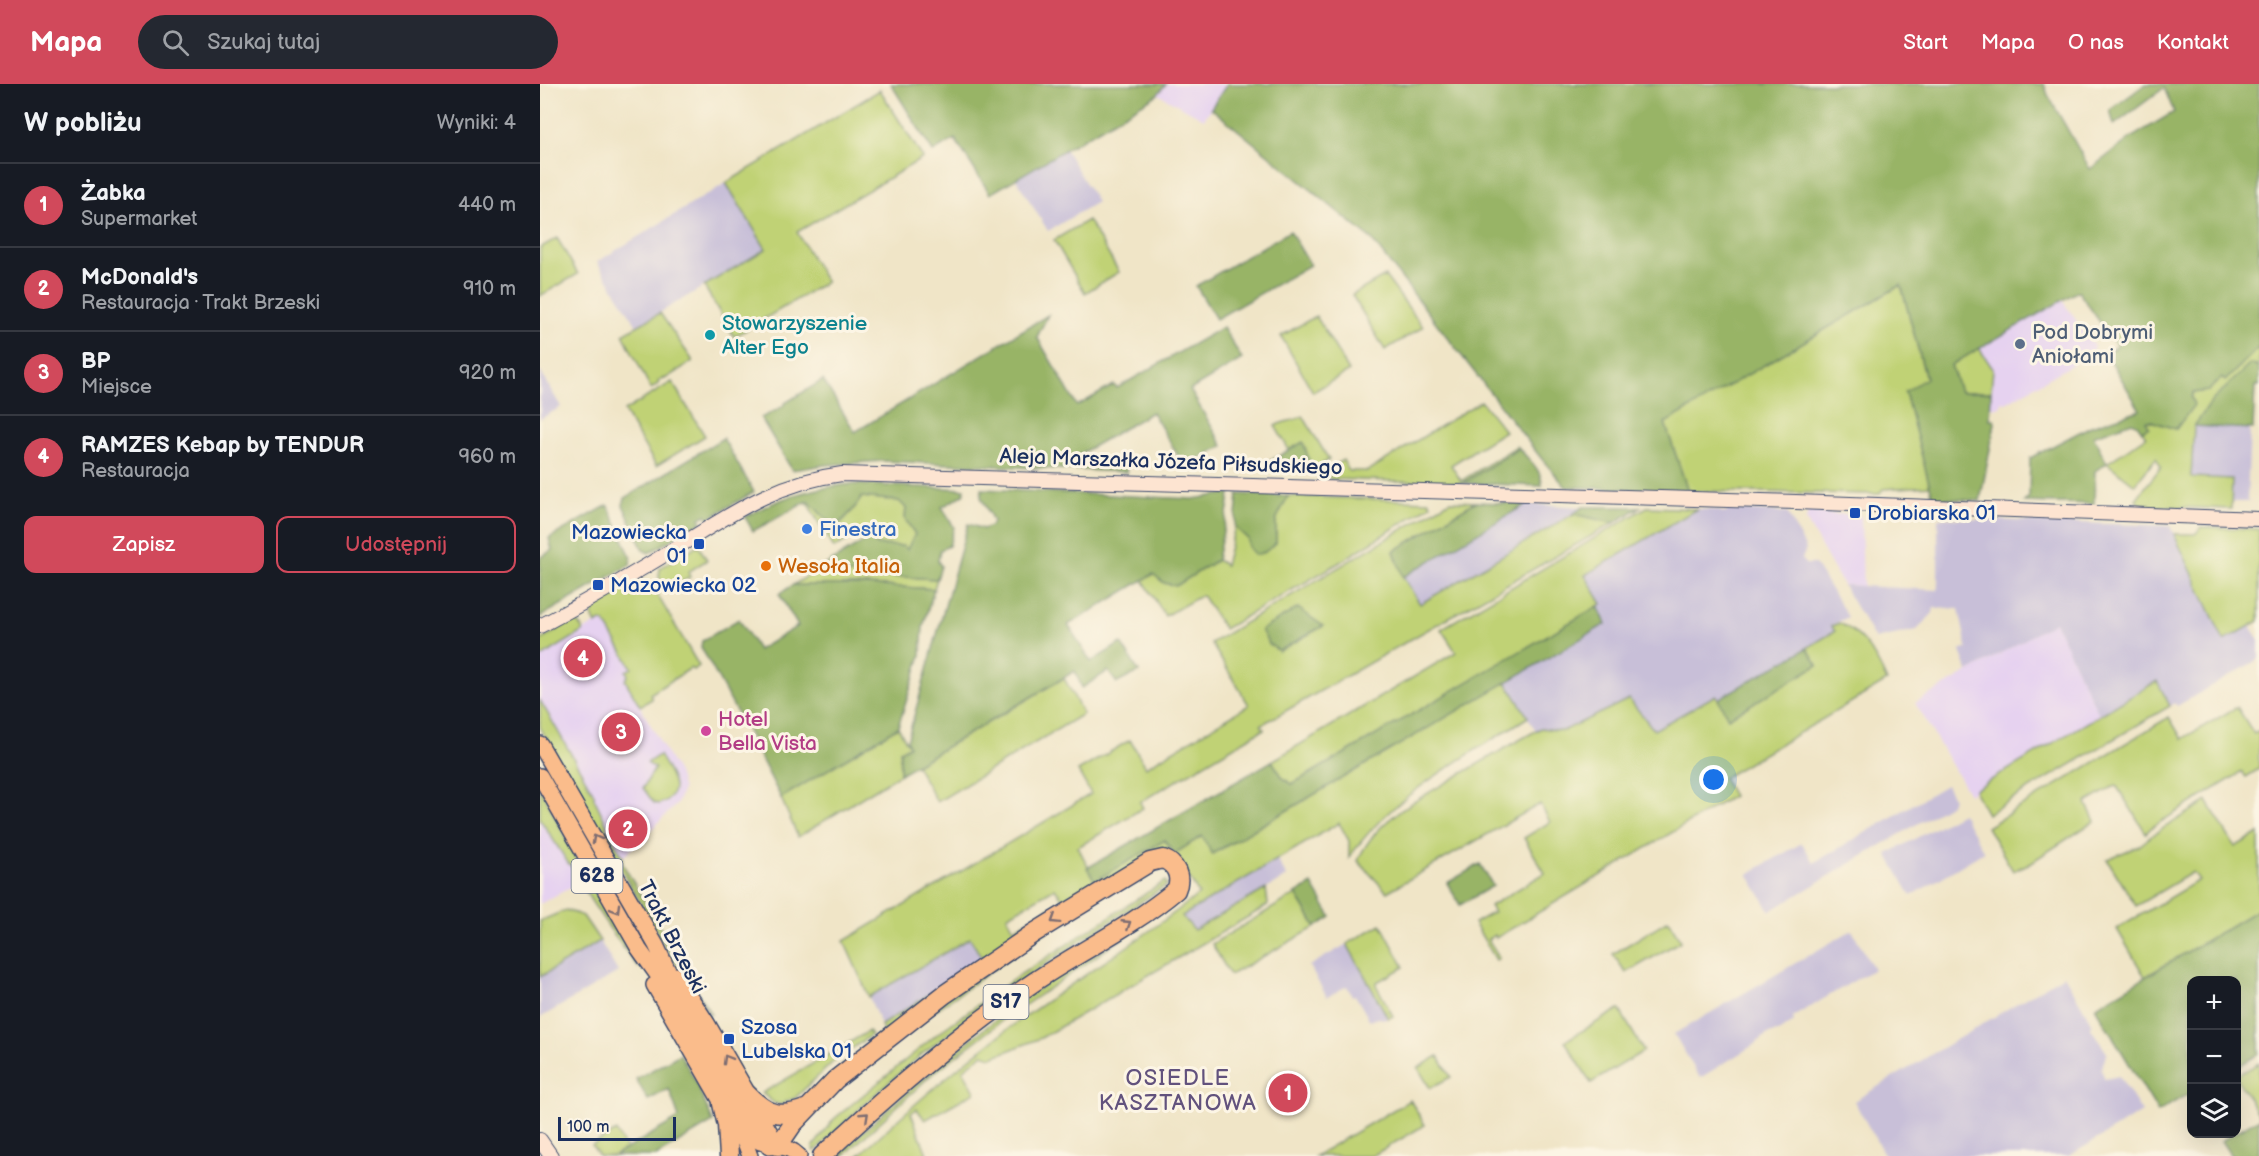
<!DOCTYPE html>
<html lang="pl">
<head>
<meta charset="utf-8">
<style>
  body { margin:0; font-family:"Balsamiq Sans",sans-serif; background:#242831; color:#f1f3f6 }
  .controls { position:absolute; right:18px; bottom:18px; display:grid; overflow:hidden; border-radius:12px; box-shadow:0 6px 24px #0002 }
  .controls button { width:54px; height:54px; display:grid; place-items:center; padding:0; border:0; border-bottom:2px solid #363941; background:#171b24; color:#f1f3f6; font:30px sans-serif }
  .scale { position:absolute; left:18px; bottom:15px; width:118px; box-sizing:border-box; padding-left:6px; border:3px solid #1b2f5e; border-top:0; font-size:16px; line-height:21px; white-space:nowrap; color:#1b2f5e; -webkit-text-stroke:4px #fcf5e5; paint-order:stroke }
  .you { position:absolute; left:1174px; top:696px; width:21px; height:21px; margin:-15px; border:4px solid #fff; border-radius:50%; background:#1a73e8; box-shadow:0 0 0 9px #1a73e833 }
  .badge { display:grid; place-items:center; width:39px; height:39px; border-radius:50%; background:#d1495b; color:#fff; font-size:20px; font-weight:700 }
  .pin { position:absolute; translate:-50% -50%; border:3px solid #fff; box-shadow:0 2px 6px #0006 }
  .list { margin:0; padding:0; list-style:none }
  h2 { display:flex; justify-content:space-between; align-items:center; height:78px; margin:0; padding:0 24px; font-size:26px }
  h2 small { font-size:20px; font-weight:400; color:#9ea1a6 }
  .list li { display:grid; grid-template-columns:39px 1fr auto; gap:18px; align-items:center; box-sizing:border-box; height:84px; padding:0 24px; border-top:2px solid #363941 }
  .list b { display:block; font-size:22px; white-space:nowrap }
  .list p { margin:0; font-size:20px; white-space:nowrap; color:#9ea1a6 }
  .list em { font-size:20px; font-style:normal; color:#9ea1a6 }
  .actions { display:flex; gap:12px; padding:18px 24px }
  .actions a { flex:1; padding:14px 0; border:2px solid #d1495b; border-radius:12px; text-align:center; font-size:21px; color:#d1495b }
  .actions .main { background:#d1495b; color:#fff }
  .icon { flex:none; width:33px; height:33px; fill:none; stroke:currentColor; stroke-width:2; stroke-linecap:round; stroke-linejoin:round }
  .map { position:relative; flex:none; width:1719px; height:1072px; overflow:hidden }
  header { display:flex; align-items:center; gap:36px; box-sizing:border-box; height:84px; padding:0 30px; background:#d1495b; color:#fff }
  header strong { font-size:28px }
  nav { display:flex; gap:33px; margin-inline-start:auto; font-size:21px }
  .search { width:420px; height:54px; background:#242831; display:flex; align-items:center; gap:15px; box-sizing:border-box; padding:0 21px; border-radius:33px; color:#9ea1a6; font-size:22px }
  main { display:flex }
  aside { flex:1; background:#171b24 }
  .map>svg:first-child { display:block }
  .built { fill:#e6d2f0 }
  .industrial { fill:#c8bfd8 }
  .green { fill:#c0d275; stroke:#6e806a; stroke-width:1.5; fill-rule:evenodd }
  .forest { fill:#98b466; stroke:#5a7262; stroke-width:1.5 }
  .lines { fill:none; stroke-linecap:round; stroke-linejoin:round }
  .secondary-casing { stroke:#3b4a6e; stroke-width:16 }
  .primary-casing { stroke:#3b4a6e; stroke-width:18 }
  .highway-casing { stroke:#3b4a6e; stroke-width:21 }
  .secondary { stroke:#fde4d1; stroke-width:14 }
  .primary { stroke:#fabc8b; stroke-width:15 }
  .highway { stroke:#fabc8b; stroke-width:18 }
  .oneway { stroke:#7f6e72 }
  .culture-dot { fill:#0f9aa8; stroke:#fcf5e5; stroke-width:2 }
  .service-dot { fill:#5c6f8a; stroke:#fcf5e5; stroke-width:2 }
  .transit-dot { fill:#1a4fb4; stroke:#fcf5e5; stroke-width:2 }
  .shop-dot { fill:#3f7fe0; stroke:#fcf5e5; stroke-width:2 }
  .food-dot { fill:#e8710a; stroke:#fcf5e5; stroke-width:2 }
  .hotel-dot { fill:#d1479c; stroke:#fcf5e5; stroke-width:2 }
  .labels { text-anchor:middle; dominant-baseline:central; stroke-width:6; stroke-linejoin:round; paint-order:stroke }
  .shield { fill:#fcf5e5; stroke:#5e6a86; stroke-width:1.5 }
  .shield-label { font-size:20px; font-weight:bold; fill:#1b2f5e }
  .culture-label { font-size:21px; fill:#0d838f; stroke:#fcf5e5; text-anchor:start }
  .service-label { font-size:21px; fill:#4e5e75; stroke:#fcf5e5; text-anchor:start }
  .street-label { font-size:21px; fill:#1b2f5e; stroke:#fcf5e5 }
  .transit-label { font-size:21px; fill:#164399; stroke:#fcf5e5; text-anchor:start }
  .shop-label { font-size:21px; fill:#366cbe; stroke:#fcf5e5; text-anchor:start }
  .food-label { font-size:21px; fill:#c56008; stroke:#fcf5e5; text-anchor:start }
  .hotel-label { font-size:21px; fill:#b23c85; stroke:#fcf5e5; text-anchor:start }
  .neighbourhood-label { font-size:22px; letter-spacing:1.5px; fill:#62527d; stroke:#fcf5e5 }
</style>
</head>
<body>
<header>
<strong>Mapa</strong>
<div class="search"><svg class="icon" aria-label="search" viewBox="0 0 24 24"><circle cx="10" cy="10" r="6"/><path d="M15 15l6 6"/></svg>Szukaj tutaj</div>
<nav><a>Start</a><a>Mapa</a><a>O nas</a><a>Kontakt</a></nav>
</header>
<main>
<aside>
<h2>W pobliżu<small>Wyniki: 4</small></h2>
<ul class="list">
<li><span class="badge">1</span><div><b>Żabka</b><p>Supermarket</p></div><em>440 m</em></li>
<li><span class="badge">2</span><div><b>McDonald's</b><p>Restauracja · Trakt Brzeski</p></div><em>910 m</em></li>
<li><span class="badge">3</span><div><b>BP</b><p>Miejsce</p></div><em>920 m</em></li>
<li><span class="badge">4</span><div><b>RAMZES Kebap by TENDUR</b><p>Restauracja</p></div><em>960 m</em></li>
</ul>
<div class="actions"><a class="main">Zapisz</a><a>Udostępnij</a></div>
</aside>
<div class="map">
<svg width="1719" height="1072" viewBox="0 0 1719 1072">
  <rect width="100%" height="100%" fill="#fcf5e5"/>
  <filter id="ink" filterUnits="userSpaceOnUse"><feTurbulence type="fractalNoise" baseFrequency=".0167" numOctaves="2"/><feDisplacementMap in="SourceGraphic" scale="12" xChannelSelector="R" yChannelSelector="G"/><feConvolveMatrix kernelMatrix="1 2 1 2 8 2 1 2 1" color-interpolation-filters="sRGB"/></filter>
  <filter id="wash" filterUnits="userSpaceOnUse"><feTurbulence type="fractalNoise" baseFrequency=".008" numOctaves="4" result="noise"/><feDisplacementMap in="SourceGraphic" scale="24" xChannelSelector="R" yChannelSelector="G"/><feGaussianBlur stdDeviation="1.35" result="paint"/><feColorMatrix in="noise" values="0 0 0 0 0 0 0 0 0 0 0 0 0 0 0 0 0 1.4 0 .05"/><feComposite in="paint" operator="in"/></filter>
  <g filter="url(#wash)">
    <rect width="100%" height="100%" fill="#f0e5c7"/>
    <!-- built -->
    <path class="built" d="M558,0H688L664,35L620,11Z
      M1522,216L1554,262L1552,269L1466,319L1462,318L1460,323L1451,324L1450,337L1386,295Z
      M1268,428L1321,432L1323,502L1303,501L1266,436Z
      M61,536L65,539L92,584L85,596L138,689L143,705L137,720L83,773L66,743L67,741L44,691L0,616V574Z
      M1515,538L1559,631L1429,710L1375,619Z
      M0,735L28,779L34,784L40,798L0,820Z"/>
    <!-- industrial -->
    <path class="industrial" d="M525,65L557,118L508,147L476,95Z
      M186,99L227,165L97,242L57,178Z
      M0,287L21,323L0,335Z
      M1654,342L1710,345L1707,417L1711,418H1691L1692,395L1651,393Z
      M987,420L1043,423L880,520L863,493Z
      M1157,425L1176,426L1186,429L1188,426L1247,428L1266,465L1262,475L1265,480H1275L1308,533L1292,541L1295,546L1267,564L1178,615L1175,611L1114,646L1089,615L1023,647L1001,644L996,647L966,598L1065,540L1062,529L1058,522L1062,519L1045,491Z
      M1398,434L1630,442L1684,557L1710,542L1719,556V575L1637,622L1635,619L1630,622L1617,597L1559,631L1515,538L1428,588L1420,567L1427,564L1419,525L1394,524L1393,529L1377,546L1335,555L1303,501L1398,506Z
      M1406,701L1413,713L1411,720L1230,827L1208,790L1262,759L1274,779Z
      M1422,729L1444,768L1371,812L1347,770Z
      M737,775L747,793L654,847L642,832Z
      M1312,846L1334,885L1253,933L1254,938L1238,948L1228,950L1212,962L1160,994L1134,950Z
      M430,853L443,876L341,941L329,913Z
      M60,857L78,888L0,934V893Z
      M807,860L848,934L846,935L838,934L830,937L815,911L812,912L807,902L787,913L769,882Z
      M1524,891L1553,941L1550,943L1567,969L1561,985L1565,995L1579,992L1602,1028L1529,1072H1345L1314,1017Z"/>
    <!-- green -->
    <path class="green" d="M340,6L383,74L257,148L286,198L194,253L164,202L226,165L186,99Z
      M548,136L579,188L545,209L514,156Z
      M17,154L38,190L0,212V164Z
      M845,192L883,243L845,266L812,211Z
      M1361,201L1386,295L1365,308L1390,402L1343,405L1339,410L1148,407L1125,339Z
      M120,229L153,277L125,295L123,294L118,297L119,299L111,305L83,250Z
      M776,232L809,287L773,308L741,252Z
      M1719,263V282L1714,280L1672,317L1654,343L1651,393L1692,395L1691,425L1600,422L1596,415L1621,383L1616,374L1595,401L1567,379L1606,353L1602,347L1609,343L1605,337H1611L1636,345L1653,318L1651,313L1653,309L1668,307L1682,294L1685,297Z
      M1439,264L1453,285L1451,308H1420L1411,281Z
      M132,298L165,352L116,382L84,327Z
      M941,317L965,347L911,381L921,397L977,362L979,364L923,399L790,395L788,386L803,376L809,387H828Z
      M763,332L789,376L770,387L769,376L763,358L749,366L735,342C745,336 754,338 763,332Z
      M748,412L889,417L891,421L797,480L684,545L662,511L625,532L603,496L614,490L624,499L636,502L677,476L685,481L695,443L708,455L709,464L736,459V436Z
      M322,413L360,417L366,424L365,435L375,450L367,466L363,462L337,461L326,445L294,464L266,417L268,416L290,439H301L313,426Z
      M910,417L935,418L854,467L863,493L880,520L1033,430L1074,439L721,641L724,645L600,718L603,724L538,763L555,796L625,756L630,764L612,773L263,1020H259L343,947L341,941L443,876L430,854L329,913L304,857L551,710L538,687L590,656L606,683L709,621L671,559ZM758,524L782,543L739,567ZM515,804L523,816L474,845L467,832Z
      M1107,423L1157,425L1045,491L1062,520L759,696L752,700L743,694L732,677L916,568L901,545Z
      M1662,443L1718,445L1719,447V537L1684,557L1634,450H1655Z
      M158,461L167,476L148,488L150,493L127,507L119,493L120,484Z
      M274,488L397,495L394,505L326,501H253Z
      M99,496L111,500L159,582L153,586L151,584L110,610L112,615L100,622L85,596L88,591L86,587L92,584L65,539L61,537L56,540L52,532L53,523Z
      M32,536L37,537L43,546L42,548L0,574V557Z
      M1299,539C1323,549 1337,574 1347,597L1183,694L1193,712L956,854L955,851L948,855L959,874L956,876L934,839L954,828L950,822L1005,789L984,754L1010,738L1000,720L847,808L818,777C835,734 884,712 921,690C948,674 974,659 1001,644L1023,647L1089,615L1114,646L1176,611L1188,634L1278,581L1267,564L1295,547L1291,542Z
      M524,594L543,630L397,718L376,681Z
      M1617,597L1630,622L1447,730L1434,706Z
      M966,598L988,633C924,675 853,709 809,774V757L799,739L642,832L654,846L726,805L728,821L725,823L501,954L452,973L443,970L423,986L435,1008L385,1036L377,1025L371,1029L387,1070L379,1072H318C367,1026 418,982 472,942C533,897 599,858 659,810L634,770L662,752L673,770Z
      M0,616L54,710V714L67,741L66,743L83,773L82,779L171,931L146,898L126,864L0,643Z
      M1697,623L1714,650L1719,647V685L1706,693L1702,688L1612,743L1606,749L1576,701L1546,719L1555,737L1490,779L1473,787L1447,743L1629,633L1642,655Z
      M358,643L369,662L360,667V690L258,753L241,714Z
      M119,671C129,689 147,709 119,720L114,719L103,704L115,684L107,679Z
      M0,703L34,771L99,884C81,862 66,839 50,815C43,803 38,788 28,779L0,735Z
      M1667,717L1695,763L1719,749V825L1605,893L1577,845L1659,796L1653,788L1596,822L1567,775L1599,762L1614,750Z
      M625,797L627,801C552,849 476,897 405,952C359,987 316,1027 275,1067L273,1063L294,1035L401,947L481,890Z
      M756,810L776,843L690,891L672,860Z
      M26,826L43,832L60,857L0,893V837Z
      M1128,836L1141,857L1086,889L1073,870Z
      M841,840L864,883L837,898L836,901L853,932L848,934L807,860Z
      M602,841L463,936L390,992L311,1065L302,1072H297C360,1013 426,955 497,906C531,883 568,863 602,841Z
      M1079,925L1104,967L1051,999L1025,957Z
      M329,947L331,951L292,979L255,1014L244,1018V1021L234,1019L222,1009Z
      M898,972L911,993L890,1004L878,984Z
      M1719,979V1031L1697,995L1696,992Z
      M870,1016L885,1041L832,1072H775Z
      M76,1047L86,1065L74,1072H59L52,1061Z"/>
    <!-- forest -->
    <path class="forest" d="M351,0H626L617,11L450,110L415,55L393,68Z
      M687,0H1504L1508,11L1550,85L1592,53L1634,28L1624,4L1574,41L1570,26L1606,0H1719V263L1685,297L1682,294L1668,307L1653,309L1651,313L1654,321L1636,345L1611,337H1606L1609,343L1602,347L1597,340L1592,338L1553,352L1567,379L1555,387L1554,420L1484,418L1489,413L1490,374L1551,342L1600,326L1566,269L1577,262L1538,207L1411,281L1420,308H1451L1450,336L1454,335L1455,339L1440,417L1393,414L1365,308L1386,294L1361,201L1125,339L1148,407L1026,403L1001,374L831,155L671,24Z
      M750,147L770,181L676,235L656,202Z
      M508,231L497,253L537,322L574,301L577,304L683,243L702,275L650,306L683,362L649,380H643L612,328L533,374L584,377L587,388L343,377L285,381L252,386L221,334L242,323L245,319L283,296L315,348Z
      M1710,280L1719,282V302H1715L1713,345L1654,342L1672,317Z
      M183,354L214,408L169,434L166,431L160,434L162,438L109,469L103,466L83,421L85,414Z
      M763,358L769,376L770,387L718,384Z
      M979,364C988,376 1003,386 1002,402L923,399Z
      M311,400L425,405L423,411L402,423L414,443L409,462L400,466L398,477L401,482L397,495L274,488L331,453L337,461L363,462L367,465L375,450L365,435L366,424L359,417L322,413L313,426L300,439H290L268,417L213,447L205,433C243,412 268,405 311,400Z
      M442,405L653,415L690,409C688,433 681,453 677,476L636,502L624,499L613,490L528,541L551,578L581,559L599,588L577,599L568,587L542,604L535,587L360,690V667L369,662L367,657L428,440L443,445L451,442L453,437L441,413Z
      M698,410L748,412L736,436V459L725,468L715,471L709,464L708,455L695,443Z
      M935,418L987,420L863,493L854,467Z
      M68,421L91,473L90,481L0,533V474L12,466L9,454Z
      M1043,423H1100L1074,439L1033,430Z
      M253,501H326L394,505L383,543L381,571L358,643L241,714L208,649L161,563L162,557L199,535L218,566L258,542L239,510Z
      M1058,522L1066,540L672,770L662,752L634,770L625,756L555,797L547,784L732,677L743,694L752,700L759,696Z
      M758,524L783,542L739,567L729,560L721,546Z
      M1267,564L1278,581L1188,634L1178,615Z
      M940,780L953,802L920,821L907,799Z
      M772,800L791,833L776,843L756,810Z
      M1719,825V970L1697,983L1696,896H1652L1651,1008L1618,1028L1555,923Z
      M140,970L155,996L173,1038L116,1072H74L139,1034L129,1005L108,1016L96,995Z
      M1719,1034V1072H1691L1681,1057Z"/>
  </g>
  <g filter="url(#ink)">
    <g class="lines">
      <!-- secondary casing -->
      <g class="secondary-casing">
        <path id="secondary" d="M0,542C45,519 88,493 131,467C188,432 235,398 302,390L1256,418L1719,435
          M0,1056L11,1072"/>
      </g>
      <!-- primary casing -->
      <g class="primary-casing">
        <path id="primary" d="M0,660L116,861L137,906
          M0,692L99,865L153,941L220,1058
          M136,891L167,939L238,1062
          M114,901L206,1061L210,1072
          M229,1063C241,1061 251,1064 259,1072"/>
      </g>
      <!-- highway casing -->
      <g class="highway-casing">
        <path id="highway" d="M207,1010C228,1031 239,1035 268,1024
          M182,1020L187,1041L189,1072
          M238,1062L253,1040L295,996L405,910L494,849L610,778L623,775C636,780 642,793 636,806C593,842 540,867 494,898C418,950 349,1009 282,1072"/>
      </g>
      <!-- secondary -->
      <use href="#secondary" class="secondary"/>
      <!-- primary -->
      <use href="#primary" class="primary"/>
      <!-- highway -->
      <use href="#highway" class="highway"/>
    </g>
    <!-- one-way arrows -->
    <defs><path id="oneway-chevron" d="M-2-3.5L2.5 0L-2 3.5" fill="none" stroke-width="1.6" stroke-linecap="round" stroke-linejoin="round" transform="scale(1.5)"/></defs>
    <g class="oneway">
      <use href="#oneway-chevron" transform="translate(56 755) rotate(-119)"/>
      <use href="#oneway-chevron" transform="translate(76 825) rotate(60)"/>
      <use href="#oneway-chevron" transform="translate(515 836) rotate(148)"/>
      <use href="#oneway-chevron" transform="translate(587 840) rotate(-33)"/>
      <use href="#oneway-chevron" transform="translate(187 975) rotate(-120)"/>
      <use href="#oneway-chevron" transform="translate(325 1032) rotate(-43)"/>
    </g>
  </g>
  <!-- markers -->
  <circle class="culture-dot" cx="170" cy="251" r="6"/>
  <circle class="service-dot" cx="1480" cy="260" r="6"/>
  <g class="transit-dot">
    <rect x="1309" y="423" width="12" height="12" rx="3"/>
    <rect x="153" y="454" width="12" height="12" rx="3"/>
    <rect x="52" y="495" width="12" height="12" rx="3"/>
    <rect x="183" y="949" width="12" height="12" rx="3"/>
  </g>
  <circle class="shop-dot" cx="267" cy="445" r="6"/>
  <circle class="food-dot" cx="226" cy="482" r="6"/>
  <circle class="hotel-dot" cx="166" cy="647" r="6"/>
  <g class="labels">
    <!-- shield labels -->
    <g class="shield">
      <rect x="31.5" y="775" width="51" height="34" rx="4.5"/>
      <rect x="443.5" y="901" width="45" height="34" rx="4.5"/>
    </g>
    <g class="shield-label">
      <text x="57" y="792">628</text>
      <text x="466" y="918">S17</text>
    </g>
    <!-- culture labels -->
    <g class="culture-label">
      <text x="182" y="239">Stowarzyszenie<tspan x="182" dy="24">Alter Ego</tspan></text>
    </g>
    <!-- service labels -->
    <g class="service-label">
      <text x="1492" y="248">Pod Dobrymi<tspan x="1492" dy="24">Aniołami</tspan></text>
    </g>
    <!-- street labels -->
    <g class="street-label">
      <text transform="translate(631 378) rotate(2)">Aleja Marszałka Józefa Piłsudskiego</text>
      <text transform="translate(132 853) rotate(63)">Trakt Brzeski</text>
    </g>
    <!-- transit labels -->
    <g class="transit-label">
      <text x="1327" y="429">Drobiarska 01</text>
      <text x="147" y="448" text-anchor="end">Mazowiecka<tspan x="147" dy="24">01</tspan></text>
      <text x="70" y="501">Mazowiecka 02</text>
      <text x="201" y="943">Szosa<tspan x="201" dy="24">Lubelska 01</tspan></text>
    </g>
    <!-- shop labels -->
    <g class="shop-label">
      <text x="279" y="445">Finestra</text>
    </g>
    <!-- food labels -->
    <g class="food-label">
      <text x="238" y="482">Wesoła Italia</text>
    </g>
    <!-- hotel labels -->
    <g class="hotel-label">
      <text x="178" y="635">Hotel<tspan x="178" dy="24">Bella Vista</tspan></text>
    </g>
    <!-- neighbourhood labels -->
    <g class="neighbourhood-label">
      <text x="638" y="994">OSIEDLE<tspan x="638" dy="25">KASZTANOWA</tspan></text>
    </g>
  </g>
</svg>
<div class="controls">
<button>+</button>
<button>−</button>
<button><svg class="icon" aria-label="layers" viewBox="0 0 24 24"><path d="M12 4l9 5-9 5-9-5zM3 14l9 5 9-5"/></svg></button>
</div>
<div class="scale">100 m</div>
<div class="you"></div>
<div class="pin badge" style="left:748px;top:1009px">1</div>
<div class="pin badge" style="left:88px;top:745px">2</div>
<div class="pin badge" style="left:81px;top:648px">3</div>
<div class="pin badge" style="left:43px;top:574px">4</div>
</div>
</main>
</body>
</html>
